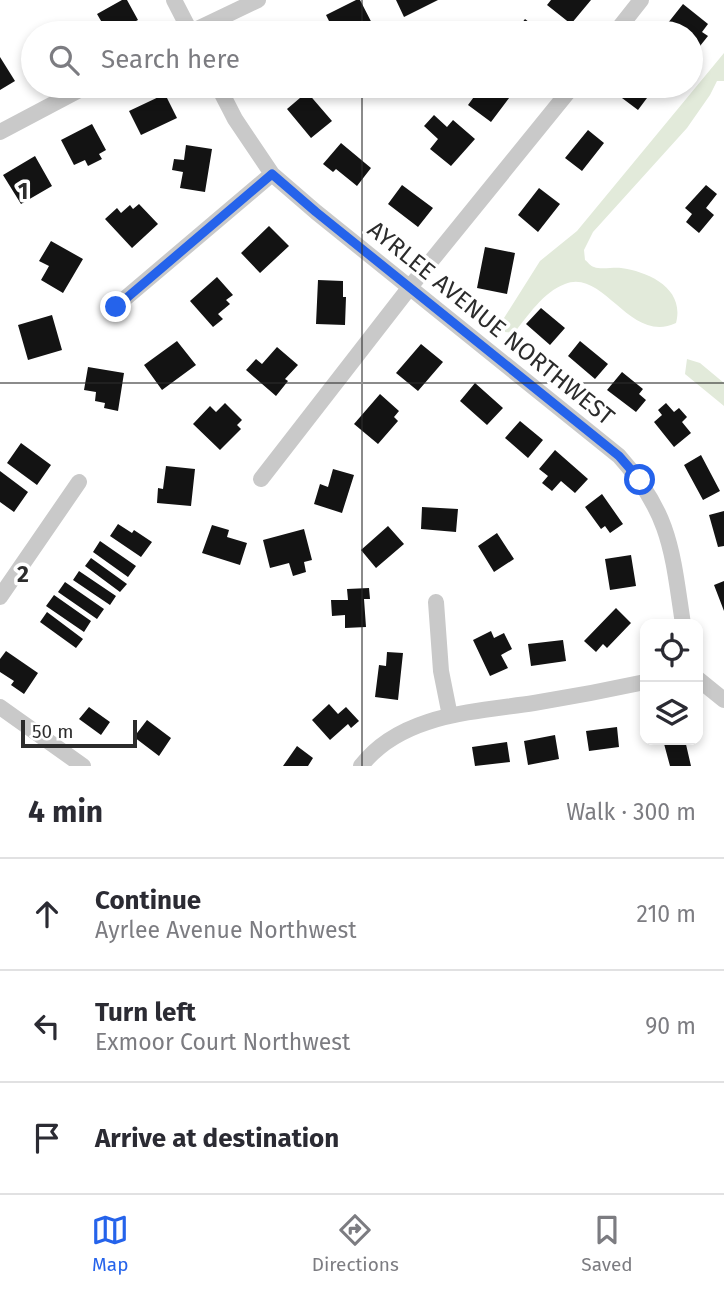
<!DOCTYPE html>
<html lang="en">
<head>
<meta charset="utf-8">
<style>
  body { margin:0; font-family:"Fira Sans",sans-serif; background:#f7f7f7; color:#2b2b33 }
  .controls { position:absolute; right:21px; bottom:21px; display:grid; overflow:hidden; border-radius:14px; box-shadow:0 4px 10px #0003 }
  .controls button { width:63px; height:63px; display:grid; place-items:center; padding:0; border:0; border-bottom:2px solid #e1e1e2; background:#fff; color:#2b2b33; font:35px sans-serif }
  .scale { position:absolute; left:21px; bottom:18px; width:116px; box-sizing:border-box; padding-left:7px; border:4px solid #2c2c2c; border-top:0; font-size:19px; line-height:24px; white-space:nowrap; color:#2c2c2c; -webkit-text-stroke:5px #fff; paint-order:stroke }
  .stop { position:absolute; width:21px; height:21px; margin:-16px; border:5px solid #2563eb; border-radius:50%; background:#fff }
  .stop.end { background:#2563eb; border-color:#fff; box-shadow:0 2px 7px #0008 }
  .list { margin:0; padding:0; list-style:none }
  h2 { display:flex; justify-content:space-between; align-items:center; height:91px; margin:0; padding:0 28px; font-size:30px }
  h2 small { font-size:23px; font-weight:400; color:#7c7c81 }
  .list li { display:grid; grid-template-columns:46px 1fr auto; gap:21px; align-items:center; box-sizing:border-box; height:112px; padding:0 28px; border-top:2px solid #e1e1e2 }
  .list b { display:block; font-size:26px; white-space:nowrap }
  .list p { margin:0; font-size:23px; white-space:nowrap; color:#7c7c81 }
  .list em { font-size:23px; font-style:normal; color:#7c7c81 }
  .icon { flex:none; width:38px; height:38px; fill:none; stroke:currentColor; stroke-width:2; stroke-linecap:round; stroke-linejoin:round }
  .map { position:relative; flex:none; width:724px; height:766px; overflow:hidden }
  .search { position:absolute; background:#fff; box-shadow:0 4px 10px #0003; left:21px; right:21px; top:21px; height:77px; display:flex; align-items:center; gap:18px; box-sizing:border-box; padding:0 24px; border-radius:38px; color:#7c7c81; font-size:26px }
  .sheet { height:427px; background:#fff }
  nav { display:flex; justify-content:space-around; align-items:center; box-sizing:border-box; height:98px; border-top:2px solid #e1e1e2; background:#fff; font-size:19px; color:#7c7c81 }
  nav a { display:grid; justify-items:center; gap:4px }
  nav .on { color:#2563eb }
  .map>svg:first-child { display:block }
  .green { fill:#e2eada }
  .building { fill:#131313 }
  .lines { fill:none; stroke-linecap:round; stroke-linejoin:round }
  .minor { stroke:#c9c9c9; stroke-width:16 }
  .route { stroke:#2563eb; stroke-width:9 }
  .grid { fill:none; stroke:#2c2c2c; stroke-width:2; stroke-opacity:0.55 }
  .labels { text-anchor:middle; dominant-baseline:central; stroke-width:7; stroke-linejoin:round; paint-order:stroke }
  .street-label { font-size:24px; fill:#2c2c2c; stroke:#fff }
  .grid-label { font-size:23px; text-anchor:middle; font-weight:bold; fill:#2c2c2c; stroke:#fff; stroke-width:7; stroke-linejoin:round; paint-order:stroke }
</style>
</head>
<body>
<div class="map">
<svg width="724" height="766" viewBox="0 0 724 766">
  <rect width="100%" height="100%" fill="#fff"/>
  <!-- green -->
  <path class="green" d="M724,53V81H717L710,95L687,128L593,232L584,250L585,260C588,262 590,266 594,267C601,270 613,267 621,268C650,272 685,289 676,323C630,345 604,268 565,284C543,292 528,316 514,333L505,332L504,318L540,261L577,231Z
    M687,359L700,363L724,383V406L685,374Z"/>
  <!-- building -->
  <path class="building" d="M122,0H127L138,20L113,33H108L97,14Z
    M356,0H360L377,33H335L326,15Z
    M396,0H438L404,17Z
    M551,0H591L571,24L547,5Z
    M683,4L708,24L702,32L708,36L700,46L693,41L691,43V33H660Z
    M525,19L543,33H514Z
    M0,57L15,81L0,90Z
    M465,86H501L512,94L491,122L468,105L476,94Z
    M624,86H656L638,110L618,95Z
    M307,92L332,121L311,138L287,109Z
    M165,94L177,118L141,135L129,111Z
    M434,115L447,127L453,120L475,139L451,166L430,149L438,139L424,126Z
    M92,124L106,150L99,154L102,159L88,166L85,160L74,165L61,140Z
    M588,130L604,143L582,171L565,158Z
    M341,143L371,168L357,186L336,169L333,172L323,164Z
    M186,145L212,149L205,192L180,188L183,172L172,170L174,159L184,160Z
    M35,156L52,186L21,204L3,175Z
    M402,185L433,208L418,227L388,204Z
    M706,185L717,194L706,208L714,215L699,233L686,222L692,214L685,208Z
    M539,188L560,204L538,232L518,215Z
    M139,204L158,224L132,248L105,219L117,208L121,213L130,205L133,209Z
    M269,226L289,246L260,273L241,253Z
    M51,241L83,259L63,293L41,280L49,266L39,261Z
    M485,247L515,253L507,294L477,288Z
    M217,277L233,295L226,300L230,304L218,314L223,319L213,327L190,301Z
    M318,280L343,281V297H346L345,325L316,324Z
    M541,308L565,328L550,345L526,324Z
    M52,315L62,350L28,360L18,325Z
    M177,341L196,365L162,390L144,365Z
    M580,341L608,364L595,379L568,356Z
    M421,344L443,362L418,391L396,373Z
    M277,347L298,365L285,379L288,381L276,396L246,370L256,359L262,364Z
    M88,367L124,373L118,411L104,408L105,403L95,401L96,392L84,390Z
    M622,372L643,389L639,394L646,400L636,412L607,390Z
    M475,383L503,408L487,425L460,401Z
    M380,394L399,411L394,417L398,421L378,444L354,424Z
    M225,403L242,420L237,425L241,429L220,450L193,424L210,406L216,412Z
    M666,403L674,412L679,408L687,417L682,422L691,433L674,447L654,422L662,415L658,410Z
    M520,421L543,440L528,458L505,438Z
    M21,443L51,465L37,485L7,463Z
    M555,450L588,479L575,493L561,481L552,491L542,483L548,476L539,469Z
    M701,455L720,491L703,500L684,465Z
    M166,466L195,469L191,506L157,503L158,488L163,489Z
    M333,469L354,475L342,513L314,504L320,484L328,487Z
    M0,471L28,492L14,512L0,502Z
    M602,494L623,524L610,533L605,526L601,529L585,507Z
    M422,507L458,509L456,532L421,529Z
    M724,511V546L718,547L709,515Z
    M118,524L132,533L134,530L152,542L141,557L110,536Z
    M212,525L229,530L227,537L247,543L240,565L202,553Z
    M388,526L404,544L376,568L361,550Z
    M304,529L312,560L304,562L306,572L293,576L289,563L270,568L263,540Z
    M497,533L514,559L494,572L478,546Z
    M100,541L136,566L128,577L93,552Z
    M631,555L636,586L610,590L605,559Z
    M91,558L127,584L120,592L85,566Z
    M79,571L116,596L110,605L73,580Z
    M724,581V611L714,585Z
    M65,582L104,609L97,619L58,592Z
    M369,588L370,599H364L366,627L345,628V615L332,616L331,600H348L347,589Z
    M54,595L91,621L84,632L46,606Z
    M616,608L631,623L607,648L603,644L596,652L584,641Z
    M47,612L83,639L76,648L40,622Z
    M491,631L494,638L504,633L512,649L501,655L508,668L490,676L473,640Z
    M563,640L566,661L531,666L528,644Z
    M6,651L38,673L24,694L11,685L14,681L0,672V659Z
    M387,652L403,653L398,700L375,697L379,665L386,666Z
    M329,704L338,714L346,707L359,721L351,728L348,724L330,740L312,720Z
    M89,707L110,722L101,735L79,719Z
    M147,720L171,738L159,756L134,737Z
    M617,727L619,747L589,751L586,731Z
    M555,735L559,759L528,765L524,741Z
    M663,740H685L691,766H670Z
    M507,742L510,762L475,766L472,747Z
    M297,746L313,758L308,766H283Z"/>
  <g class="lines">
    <!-- minor -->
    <path class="minor" d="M174,0L191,33
      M189,33L258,0
      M615,33L641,0
      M218,86L235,119L272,174L316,212L619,456C671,514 672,551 683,624
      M0,132L87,86
      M115,307L272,174
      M261,479L410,287L573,86
      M0,597L79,482
      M436,602L441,671L450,716
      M698,679L724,700
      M0,707L83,766
      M361,766C401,714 474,712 534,703C571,697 608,690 645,682"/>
  </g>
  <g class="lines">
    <!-- route -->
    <path class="route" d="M116,307L272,174L316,212L619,456L640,480"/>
  </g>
  <!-- grid -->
  <path class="grid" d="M362,0V33M362,86V766M0,383H724"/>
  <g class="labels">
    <!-- street labels -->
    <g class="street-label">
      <text transform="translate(491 323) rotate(39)">AYRLEE AVENUE NORTHWEST</text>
    </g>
  </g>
  <g class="grid-label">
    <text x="23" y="199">1</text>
    <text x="23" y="582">2</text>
  </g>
</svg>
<div class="controls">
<button><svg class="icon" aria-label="locate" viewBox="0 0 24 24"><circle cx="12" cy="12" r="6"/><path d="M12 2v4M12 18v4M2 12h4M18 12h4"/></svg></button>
<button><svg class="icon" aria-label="layers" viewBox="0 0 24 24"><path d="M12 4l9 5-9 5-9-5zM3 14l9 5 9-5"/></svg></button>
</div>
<div class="scale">50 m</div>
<div class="stop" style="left:640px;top:480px"></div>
<div class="stop end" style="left:116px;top:307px"></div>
<div class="search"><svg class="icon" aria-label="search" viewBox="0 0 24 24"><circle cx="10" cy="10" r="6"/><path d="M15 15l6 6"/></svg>Search here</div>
</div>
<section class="sheet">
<h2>4 min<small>Walk · 300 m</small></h2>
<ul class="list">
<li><svg class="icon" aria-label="ahead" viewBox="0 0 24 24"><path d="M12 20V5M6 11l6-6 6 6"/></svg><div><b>Continue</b><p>Ayrlee Avenue Northwest</p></div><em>210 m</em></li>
<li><svg class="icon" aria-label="left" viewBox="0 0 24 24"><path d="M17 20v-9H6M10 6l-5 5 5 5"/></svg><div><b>Turn left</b><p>Exmoor Court Northwest</p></div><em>90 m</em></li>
<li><svg class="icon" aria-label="arrive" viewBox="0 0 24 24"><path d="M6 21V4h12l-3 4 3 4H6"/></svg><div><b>Arrive at destination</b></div></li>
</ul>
</section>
<nav>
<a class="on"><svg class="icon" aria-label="map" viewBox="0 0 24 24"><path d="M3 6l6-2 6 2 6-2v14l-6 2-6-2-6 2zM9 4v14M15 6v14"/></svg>Map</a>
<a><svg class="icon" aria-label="directions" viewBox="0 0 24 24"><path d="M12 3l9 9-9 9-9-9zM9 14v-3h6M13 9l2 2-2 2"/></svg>Directions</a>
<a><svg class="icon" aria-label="saved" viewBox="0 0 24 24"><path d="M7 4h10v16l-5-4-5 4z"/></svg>Saved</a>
</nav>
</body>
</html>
